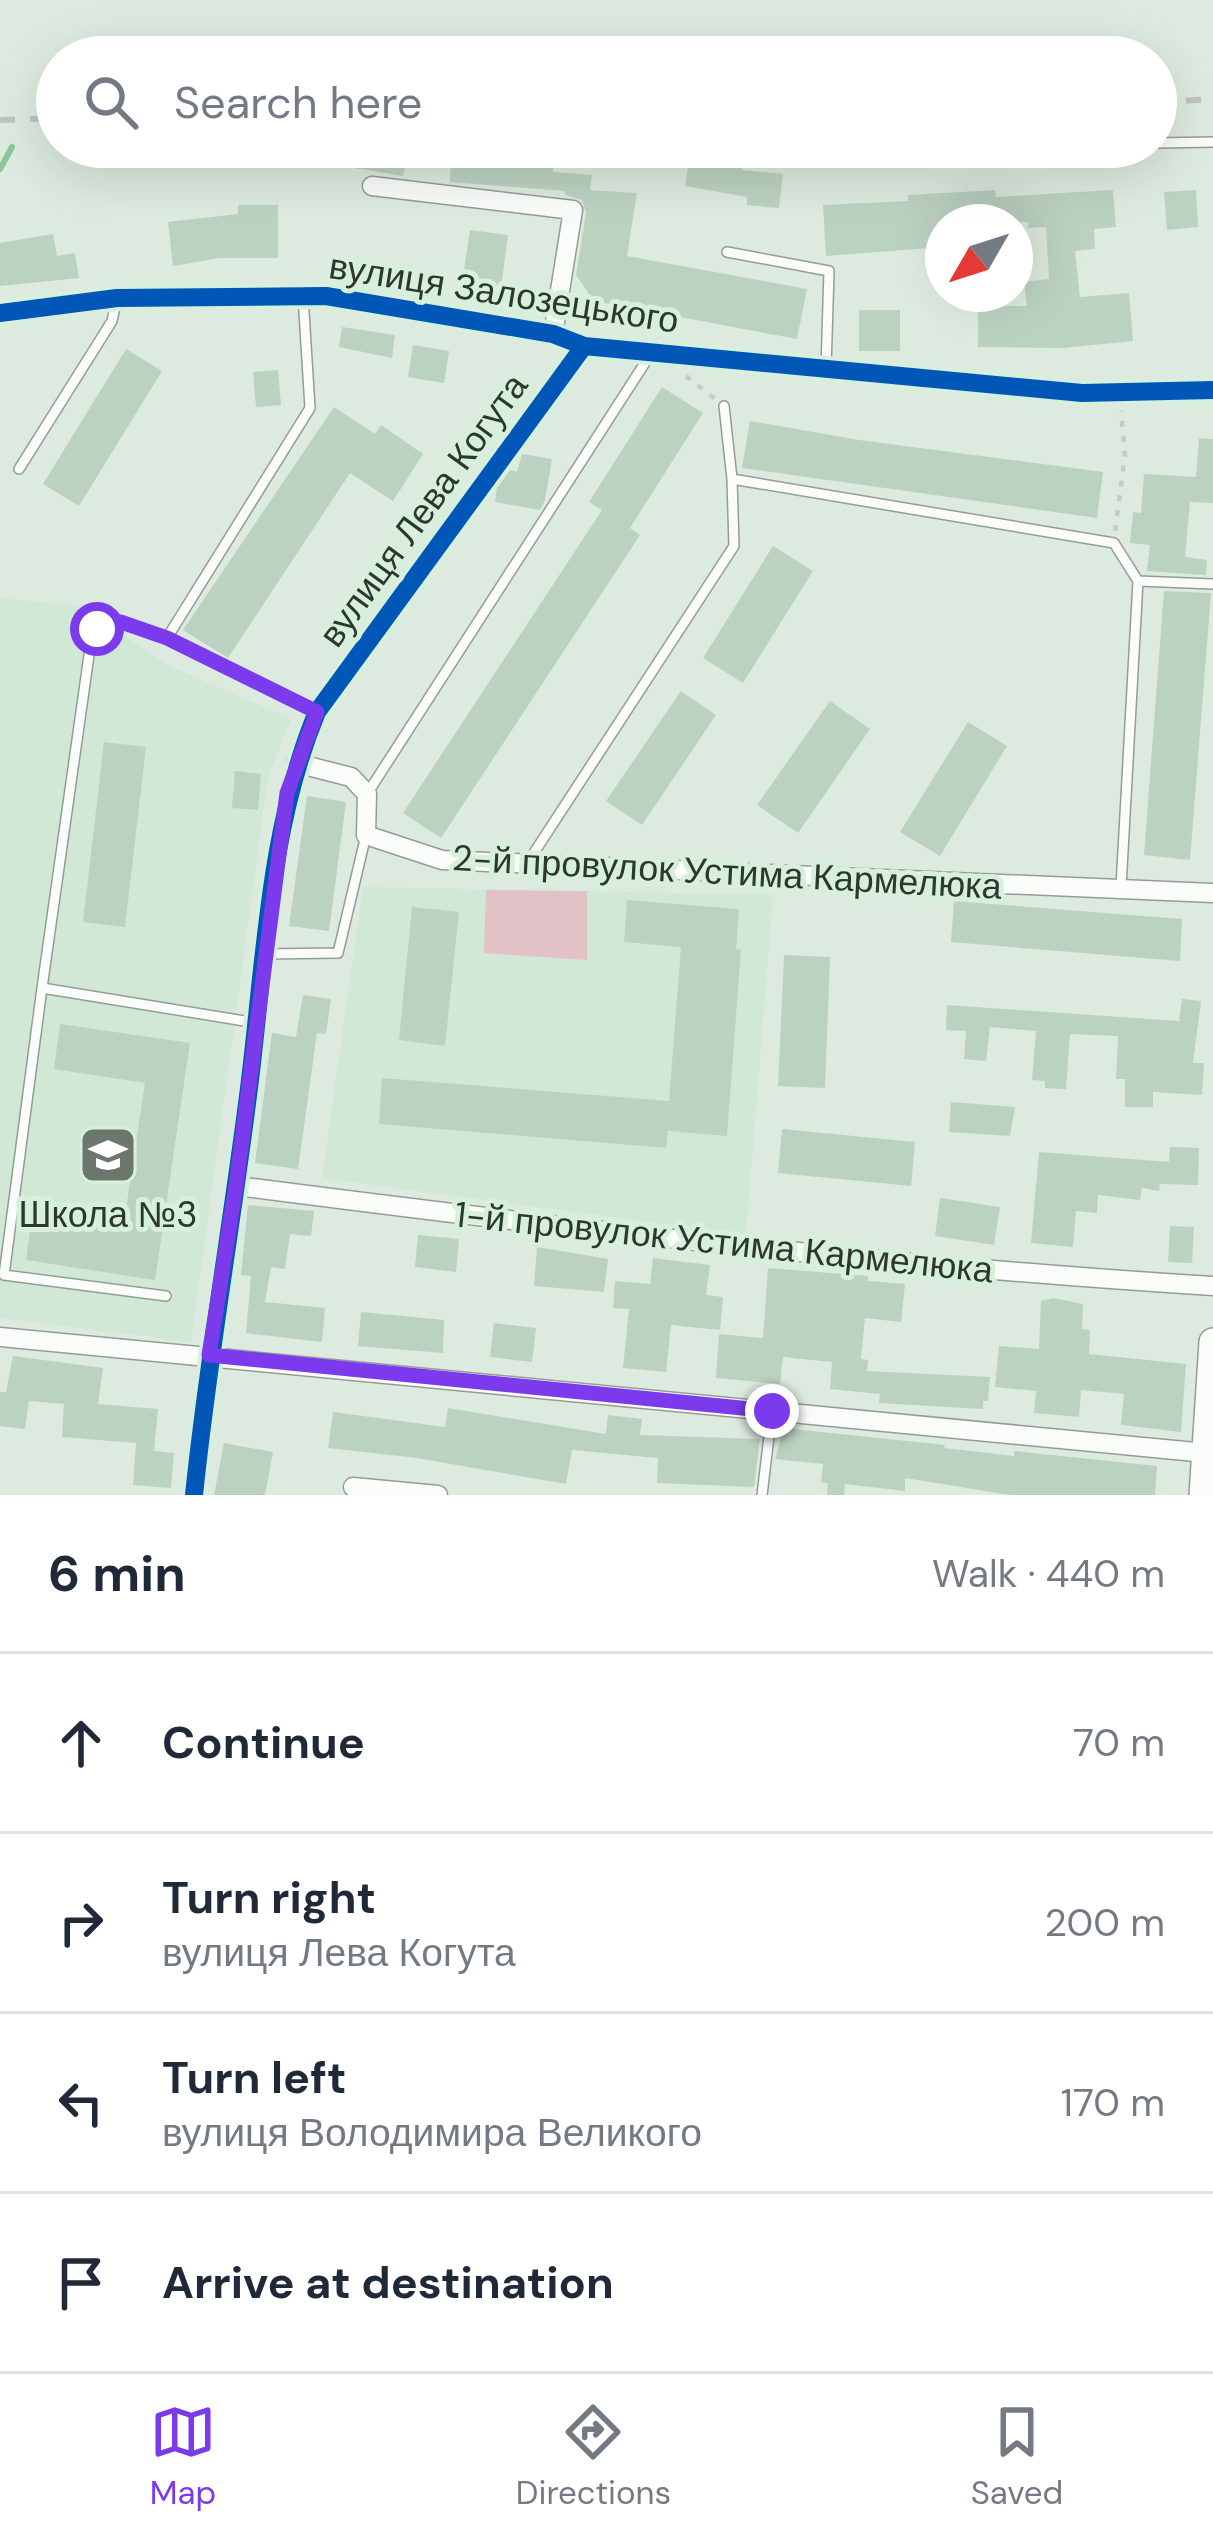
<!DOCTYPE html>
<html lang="en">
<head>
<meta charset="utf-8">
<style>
  body { margin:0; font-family:"DM Sans",sans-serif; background:#f6f6f7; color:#1f2937 }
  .compass { position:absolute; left:925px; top:204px; width:108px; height:108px; border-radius:50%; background:#fff; box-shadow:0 12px 48px #0002; rotate:231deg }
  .stop { position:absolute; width:36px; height:36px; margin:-27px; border:9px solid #7c3aed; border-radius:50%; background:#fff }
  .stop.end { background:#7c3aed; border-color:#fff; box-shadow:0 3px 12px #0008 }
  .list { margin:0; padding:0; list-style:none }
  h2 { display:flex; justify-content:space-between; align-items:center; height:156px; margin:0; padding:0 48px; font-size:51px }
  h2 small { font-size:39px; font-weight:400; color:#747a83 }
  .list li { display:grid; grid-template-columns:78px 1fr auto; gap:36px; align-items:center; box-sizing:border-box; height:180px; padding:0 48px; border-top:3px solid #e0e1e3 }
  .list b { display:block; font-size:45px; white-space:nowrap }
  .list p { margin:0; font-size:39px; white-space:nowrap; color:#747a83 }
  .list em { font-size:39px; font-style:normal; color:#747a83 }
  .icon { flex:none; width:66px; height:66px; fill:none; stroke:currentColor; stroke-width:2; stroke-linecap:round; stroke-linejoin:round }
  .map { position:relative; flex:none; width:1213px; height:1495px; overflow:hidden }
  .search { position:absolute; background:#fff; box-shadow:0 12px 48px #0002; left:36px; right:36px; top:36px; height:132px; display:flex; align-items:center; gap:30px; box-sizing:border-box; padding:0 42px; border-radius:66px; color:#747a83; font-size:45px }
  .sheet { height:876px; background:#fff }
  nav { display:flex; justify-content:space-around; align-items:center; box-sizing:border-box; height:168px; border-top:3px solid #e0e1e3; background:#fff; font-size:33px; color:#747a83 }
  nav a { display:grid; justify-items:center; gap:6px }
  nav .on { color:#7c3aed }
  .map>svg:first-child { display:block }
  .built { fill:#d0e8d5 }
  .green { fill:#e2c2c6 }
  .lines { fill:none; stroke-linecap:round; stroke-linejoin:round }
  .stream { stroke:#8ac698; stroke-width:6 }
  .building { fill:#bcd2c1 }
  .lane-casing { stroke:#939d95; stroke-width:12 }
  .street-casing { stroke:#939d95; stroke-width:21 }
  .secondary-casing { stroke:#939d95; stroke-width:30 }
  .path { stroke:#c7cbc7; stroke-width:4.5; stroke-dasharray:6 9; stroke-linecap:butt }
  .lane { stroke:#fafcfa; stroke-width:9 }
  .street { stroke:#fafcfa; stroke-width:18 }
  .secondary { stroke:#fafcfa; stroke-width:27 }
  .rail { stroke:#c0c4c0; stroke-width:6; stroke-dasharray:15 15; stroke-linecap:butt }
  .cycleway-casing { stroke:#d7f0db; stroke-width:26 }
  .cycleway { stroke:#0057b8; stroke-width:18 }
  .route { stroke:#7c3aed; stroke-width:15 }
  .labels { text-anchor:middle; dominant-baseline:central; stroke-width:10; stroke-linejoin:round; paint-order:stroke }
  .street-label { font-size:36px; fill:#2d372f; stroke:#d7f0db }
  .poi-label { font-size:36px; fill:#2d372f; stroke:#d7f0db }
</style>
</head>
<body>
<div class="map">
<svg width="1213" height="1495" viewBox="0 0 1213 1495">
  <rect width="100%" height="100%" fill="#ddeadf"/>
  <!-- built -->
  <path class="built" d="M0,598L120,610L122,634L170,666L291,719L268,777L191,1342L0,1318Z
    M363,887L773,895L746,1235L322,1178Z"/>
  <!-- green -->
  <path class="green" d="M486,890L587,891V960L484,953Z"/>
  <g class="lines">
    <!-- stream -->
    <path class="stream" d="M0,169L12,147"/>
  </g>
  <!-- building -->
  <path class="building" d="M359,147H409L403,176L354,168Z
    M691,148L744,157L742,170L783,174L779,208L747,205V197L685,186Z
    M514,152L553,153V172L592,175L590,190L637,193L627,256L807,289L797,339L594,301L576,275L586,212L582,200L565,195V191L450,182L451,156L514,158Z
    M995,190L996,197L1113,190L1116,227L1094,229L1095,249L1075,251L1080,297L1129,293L1133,341L1063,348L978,347V306H1027L1024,282L1049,279L1046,227L1028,228V222H943V247L826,256L823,205L908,201V195Z
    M1196,190L1198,227L1167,230L1164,192Z
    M238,205H278V258H220L173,266L168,222L238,214Z
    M470,230L508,235L501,288L462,283Z
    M53,234L57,256L75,253L79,278L0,286V243Z
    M859,310H900V351H859Z
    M342,327L395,335L392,358L339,347Z
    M413,345L449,351L444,383L408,377Z
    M126,349L162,371L79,506L43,484Z
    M278,370L281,405L256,407L253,372Z
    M662,387L703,413L630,528L640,535L441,838L403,813L602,510L589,502Z
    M334,407L375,434L381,425L423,454L393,501L350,473L228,658L183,630Z
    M750,421L859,440L1103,472L1097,518L742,468Z
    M1199,438L1213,439V503L1190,502L1185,557L1207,560L1206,575L1147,571L1150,545L1130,543L1133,512L1141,513L1144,474L1196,477Z
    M522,454L552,459L545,500L540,510L495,502L497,488L510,470L517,472Z
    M773,546L813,571L743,683L703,658Z
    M1164,591L1211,593L1190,860L1144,855Z
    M681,691L716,715L642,825L606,801Z
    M830,701L870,729L798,833L757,805Z
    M968,722L1007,746L940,856L900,832Z
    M104,742L146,747L125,927L83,922Z
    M235,771L261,774L258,810L232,808Z
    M307,796L346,802L329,931L289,926Z
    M627,900L739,909L736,949L741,950L727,1136L668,1131L666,1148L379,1124L382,1078L669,1101L681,947L624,942Z
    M954,901L1182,919L1180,961L951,942Z
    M412,907L459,912L445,1046L399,1040Z
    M784,955L830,957L825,1088L778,1086Z
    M303,995L331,999L326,1034L317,1033L298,1169L255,1163L272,1033L296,1037Z
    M1182,999L1201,1001L1193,1063H1204L1202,1095L1153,1092V1107H1125V1079H1116L1118,1036L1070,1034L1066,1089L1045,1088V1081L1032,1080L1036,1031L990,1027L986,1061L964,1059L966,1031L946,1030L947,1005L1179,1021Z
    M60,1024L190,1043L155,1280L26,1260L33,1208L124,1222L145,1083L54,1069Z
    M951,1102L1015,1107L1010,1136L949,1132Z
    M782,1129L915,1142L911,1186L778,1173Z
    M1170,1147L1199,1148L1198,1185L1160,1184L1159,1191L1142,1188L1140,1200L1098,1195L1097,1213L1076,1211L1073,1247L1031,1243L1039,1152L1169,1162Z
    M940,1198L1000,1207L994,1245L935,1236Z
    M248,1205L314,1211L311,1236L290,1234L285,1269L271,1267L265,1302L325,1308L322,1342L246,1333L251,1276L241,1275Z
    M1170,1226L1194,1227L1192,1263L1168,1262Z
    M418,1235L459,1239L456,1272L415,1267Z
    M537,1247L608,1259L604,1292L534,1286Z
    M653,1258L710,1265L706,1295L723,1297L720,1330L671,1325L666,1372L623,1368L629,1309L613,1308L615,1281L650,1284Z
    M768,1268L868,1276V1281L905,1284L901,1322L865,1318L861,1359L868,1360L867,1371L990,1377L988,1401H983V1409L879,1403L880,1394L830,1389L832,1362L783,1357L780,1384L716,1378L719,1334L763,1338Z
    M1053,1298L1083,1304L1082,1329L1090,1330L1089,1354L1186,1364L1181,1432L1121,1425L1124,1394L1081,1390L1079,1417L1034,1413L1036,1391L995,1387L999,1346L1039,1349L1041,1301Z
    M361,1312L444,1320L443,1353L358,1346Z
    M494,1323L536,1328L532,1362L490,1357Z
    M13,1356L103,1368L98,1404L158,1409L154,1451L174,1453L171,1488L133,1485L136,1443L62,1437L64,1404L29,1401L25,1429L0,1426V1392H6Z
    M448,1408L606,1434L608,1415L642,1419L640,1435L760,1439L754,1487L657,1483L658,1458L572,1450L566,1484L417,1458L328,1448L333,1412L445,1427Z
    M784,1428L945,1445L944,1448L1014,1456V1451L1157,1466L1155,1495H1010L905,1478V1491L845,1484L844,1495H827L828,1483L821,1482L823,1464L775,1459Z
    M224,1443L273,1452L265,1495H214Z"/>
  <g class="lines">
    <!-- lane casing -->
    <g class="lane-casing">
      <path id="lane" d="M1156,143L1213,142
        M1079,150L1107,147
        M727,252L829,271L826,369
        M303,296L310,408L167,638L317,712
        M724,406L732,479L1114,543L1138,581L1213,584
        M19,469L112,321L117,298
        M367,794L650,355
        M528,862L734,546L732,479
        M1121,887L1138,581
        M264,954L338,953L366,835
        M42,988L91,641C107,608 140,629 167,638
        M166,1296L4,1275L42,988L257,1023
        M762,1495L772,1411"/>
    </g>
    <!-- street casing -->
    <g class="street-casing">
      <path id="street" d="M372,186L573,210L553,334
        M0,313L117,298L326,296L553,334L584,346L1082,393L1213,390
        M296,763L351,777L367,794L366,835L442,860L1213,893
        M237,1186C562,1228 886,1266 1213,1286
        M0,1337L1206,1453
        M353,1487L438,1495
        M194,1495C208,1359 232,1224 249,1088C265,962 268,830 317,712L584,346"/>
    </g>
    <!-- secondary casing -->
    <g class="secondary-casing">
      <path id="secondary" d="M1203,1495L1213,1342"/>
    </g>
    <!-- path -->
    <path class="path" d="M686,376L715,399
      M1115,531L1125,455L1121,411"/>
    <!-- lane -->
    <use href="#lane" class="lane"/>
    <!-- street -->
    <use href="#street" class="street"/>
    <!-- secondary -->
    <use href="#secondary" class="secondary"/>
    <!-- rail -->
    <path class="rail" d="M1156,102L1213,99
      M0,120L57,118"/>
    <!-- cycleway casing -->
    <g class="cycleway-casing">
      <path id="cycleway" d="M0,313L117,298L326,296L553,334L584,346L1082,393L1213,390
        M194,1495C208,1359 232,1224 249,1088C265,962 268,830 317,712L584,346"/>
    </g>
    <!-- cycleway -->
    <use href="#cycleway" class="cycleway"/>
  </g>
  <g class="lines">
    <!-- route -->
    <path class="route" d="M97,629L107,622H121L167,638L317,712L287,793L236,1186L209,1355L772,1411"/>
  </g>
  <!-- icons -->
  <defs>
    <g id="school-square" transform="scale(3)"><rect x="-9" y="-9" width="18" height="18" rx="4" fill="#6b766d" stroke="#d7f0db"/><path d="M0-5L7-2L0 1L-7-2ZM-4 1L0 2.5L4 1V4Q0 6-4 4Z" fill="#fff"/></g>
  </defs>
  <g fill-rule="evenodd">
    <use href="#school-square" x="108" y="1155"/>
  </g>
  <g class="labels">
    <!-- street labels -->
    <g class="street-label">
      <text transform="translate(504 293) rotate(9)">вулиця Залозецького</text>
      <text transform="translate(423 510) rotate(-54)">вулиця Лева Когута</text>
      <text transform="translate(727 872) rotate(3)">2-й провулок Устима Кармелюка</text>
      <text transform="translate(724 1242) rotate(6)">1-й провулок Устима Кармелюка</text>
    </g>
    <!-- poi labels -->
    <g class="poi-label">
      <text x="108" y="1214">Школа №3</text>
    </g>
  </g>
</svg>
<svg class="compass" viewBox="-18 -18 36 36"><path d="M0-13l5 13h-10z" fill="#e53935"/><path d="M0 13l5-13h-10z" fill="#747a83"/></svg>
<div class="stop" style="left:97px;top:629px"></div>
<div class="stop end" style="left:772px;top:1411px"></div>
<div class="search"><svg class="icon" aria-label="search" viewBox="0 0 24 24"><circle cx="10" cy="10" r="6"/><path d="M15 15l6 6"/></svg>Search here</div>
</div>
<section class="sheet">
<h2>6 min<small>Walk · 440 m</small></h2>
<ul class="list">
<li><svg class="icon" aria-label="ahead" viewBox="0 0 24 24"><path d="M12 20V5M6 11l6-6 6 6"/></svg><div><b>Continue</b></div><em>70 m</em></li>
<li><svg class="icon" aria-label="right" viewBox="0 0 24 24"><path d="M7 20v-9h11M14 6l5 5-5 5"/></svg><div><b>Turn right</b><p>вулиця Лева Когута</p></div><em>200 m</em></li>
<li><svg class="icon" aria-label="left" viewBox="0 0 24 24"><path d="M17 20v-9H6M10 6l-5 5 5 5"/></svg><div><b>Turn left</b><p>вулиця Володимира Великого</p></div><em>170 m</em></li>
<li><svg class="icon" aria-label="arrive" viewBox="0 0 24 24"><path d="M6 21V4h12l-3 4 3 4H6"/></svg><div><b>Arrive at destination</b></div></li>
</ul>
</section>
<nav>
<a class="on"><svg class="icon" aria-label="map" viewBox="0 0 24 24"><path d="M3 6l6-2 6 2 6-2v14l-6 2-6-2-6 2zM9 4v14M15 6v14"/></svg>Map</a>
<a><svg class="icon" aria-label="directions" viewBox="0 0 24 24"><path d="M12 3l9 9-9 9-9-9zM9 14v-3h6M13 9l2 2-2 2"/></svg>Directions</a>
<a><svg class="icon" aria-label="saved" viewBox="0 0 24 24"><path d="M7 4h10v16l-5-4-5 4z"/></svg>Saved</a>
</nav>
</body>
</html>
